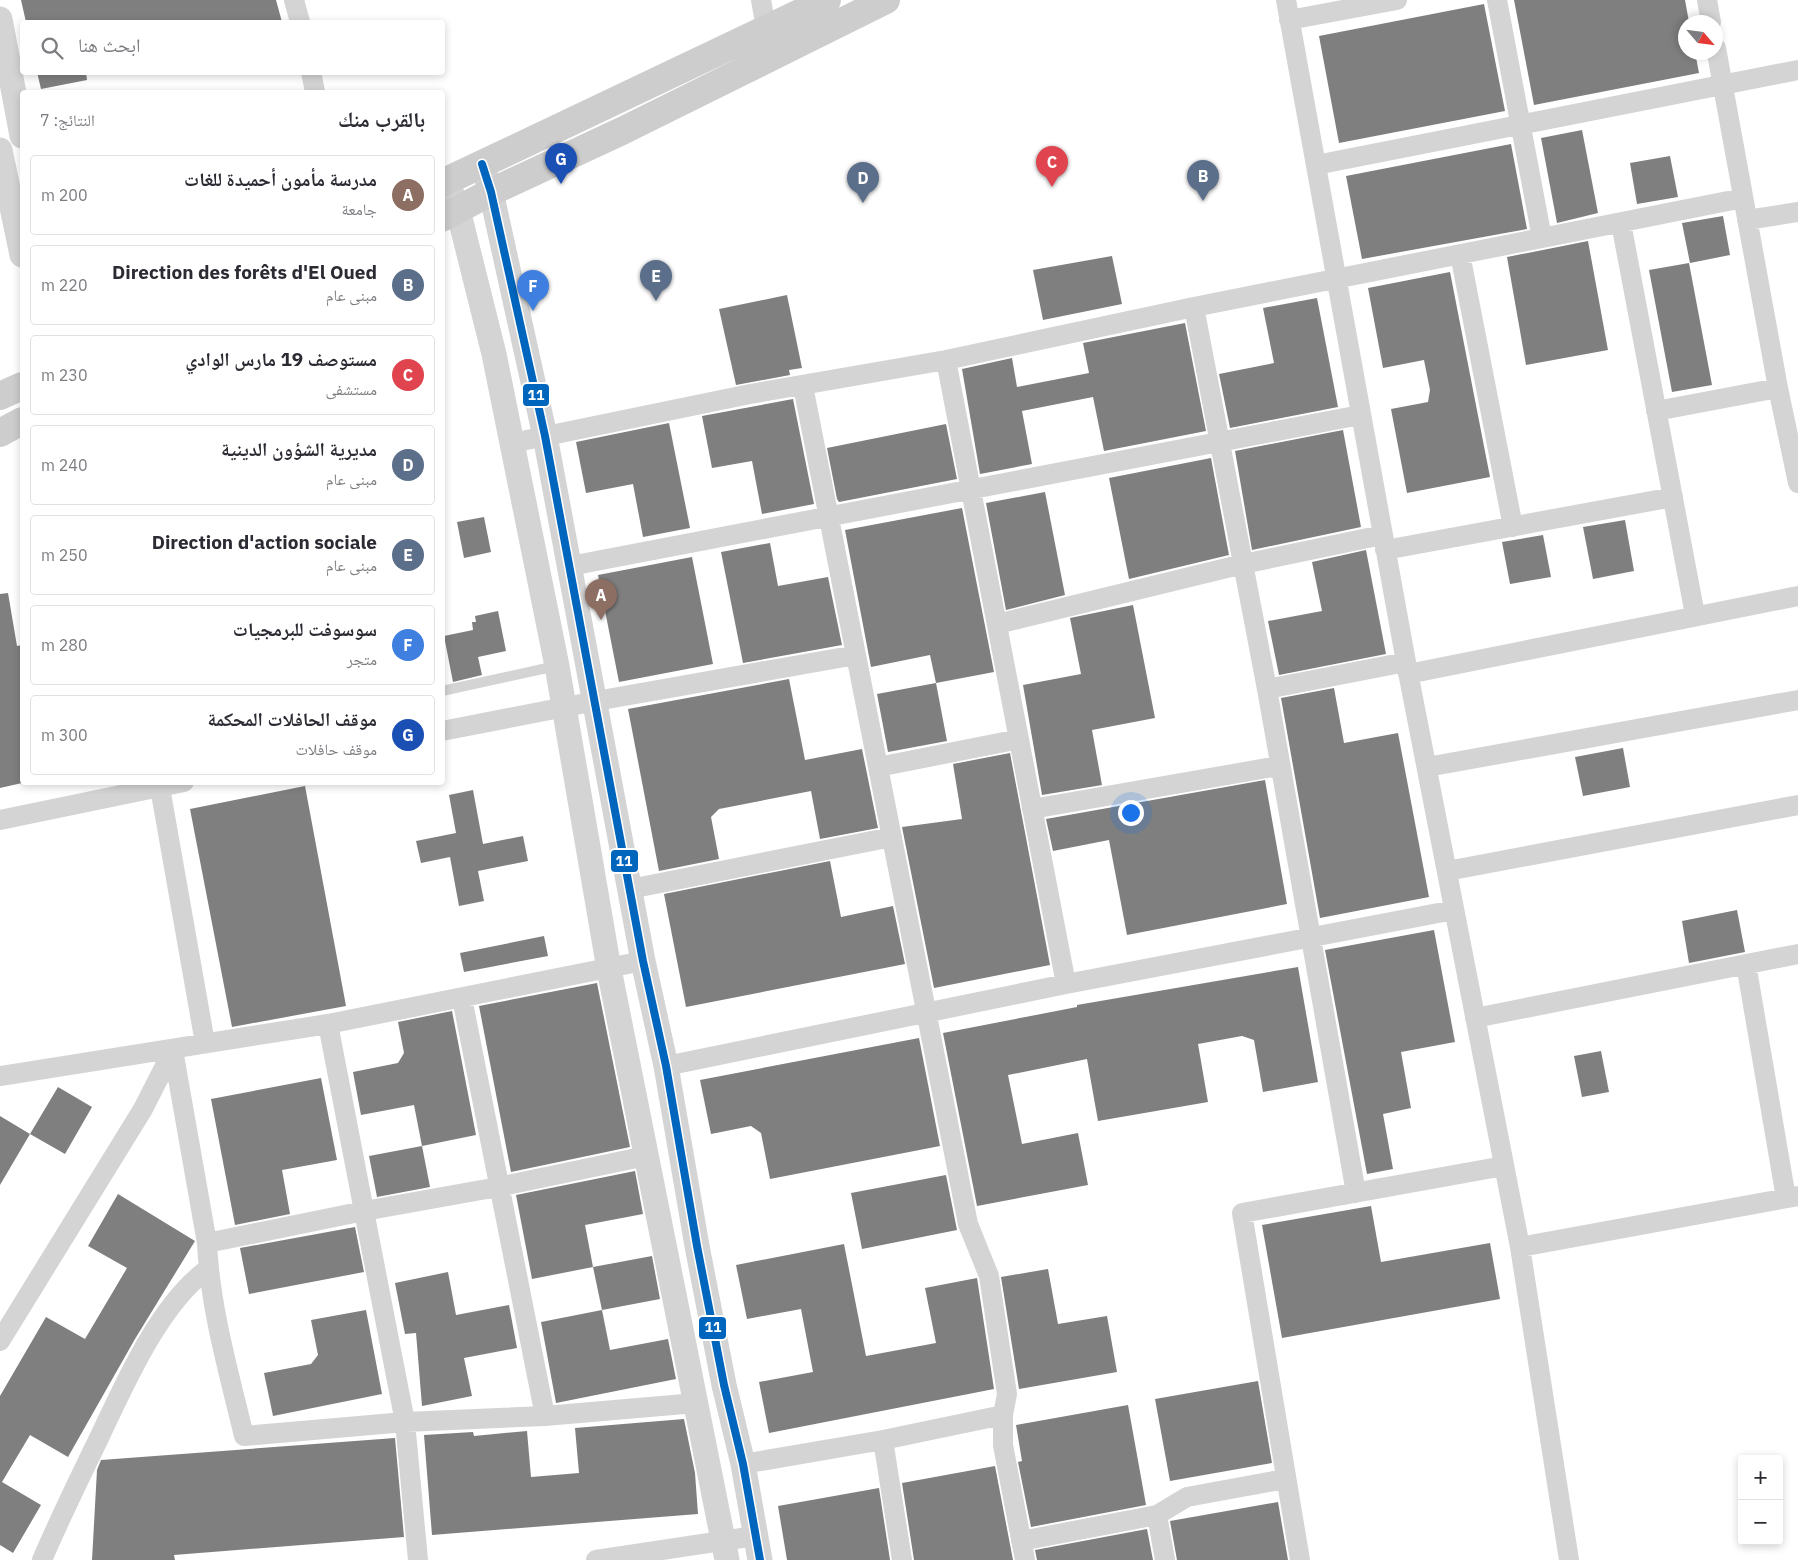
<!DOCTYPE html>
<html lang="ar">
<head>
<meta charset="utf-8">
<style>
  body { margin:0; font-family:"IBM Plex Sans","Noto Naskh Arabic",sans-serif; background:#f2f2f3; color:#2b2b33; direction:rtl }
  .controls { position:absolute; right:15px; bottom:15px; display:grid; overflow:hidden; border-radius:5px; box-shadow:0 2px 8px #0003 }
  .controls button { width:45px; height:45px; display:grid; place-items:center; padding:0; border:0; border-bottom:1px solid #e1e1e2; background:#fff; color:#2b2b33; font:25px sans-serif }
  .compass { position:absolute; left:1678px; top:15px; width:45px; height:45px; border-radius:50%; background:#fff; box-shadow:0 2px 8px #0003; rotate:118deg }
  .you { position:absolute; left:1130px; top:812px; width:18px; height:18px; margin:-12px; border:4px solid #fff; border-radius:50%; background:#1a73e8; box-shadow:0 0 0 8px #1a73e833 }
  .badge { display:grid; place-items:center; width:32px; height:32px; border-radius:50%; background:#787878; color:#fff; font-size:16px; font-weight:700 }
  .pin { position:absolute; translate:-50% -41px; filter:drop-shadow(0 1px 2px #0008) }
  .pin::after { content:''; position:absolute; top:26px; width:18px; height:15px; background:inherit; clip-path:polygon(0 0,100% 0,50% 100%) }
  .list { margin:0; padding:0; list-style:none }
  h2 { display:flex; justify-content:space-between; align-items:center; height:65px; margin:0; padding:0 20px; font-size:21px }
  h2 small { font-size:16px; font-weight:400; color:#7c7c81 }
  .list li { display:grid; grid-template-columns:32px 1fr auto; gap:15px; align-items:center; box-sizing:border-box; height:80px; margin:0 10px 10px; padding:0 10px; border:1px solid #e1e1e2; border-radius:5px }
  .list b { display:block; font-size:19px; white-space:nowrap }
  .list p { margin:0; font-size:16px; white-space:nowrap; color:#7c7c81 }
  .list em { font-size:16px; font-style:normal; color:#7c7c81 }
  .icon { flex:none; width:28px; height:28px; fill:none; stroke:currentColor; stroke-width:2; stroke-linecap:round; stroke-linejoin:round }
  .map { position:relative; flex:none; width:1798px; height:1560px; overflow:hidden; direction:ltr }
  .search { position:absolute; background:#fff; box-shadow:0 2px 8px #0003; left:20px; top:20px; width:425px; height:55px; display:flex; align-items:center; gap:12px; box-sizing:border-box; padding:0 18px; border-radius:5px; color:#7c7c81; font-size:19px }
  .panel { position:absolute; background:#fff; box-shadow:0 2px 8px #0003; left:20px; top:90px; width:425px; height:695px; border-radius:5px; direction:rtl }
  .map>svg:first-child { display:block }
  .building { fill:#7f7f7f }
  .lines { fill:none; stroke-linecap:round; stroke-linejoin:round }
  .service { stroke:#d4d4d4; stroke-width:10 }
  .minor { stroke:#d4d4d4; stroke-width:20 }
  .tertiary { stroke:#d4d4d4; stroke-width:25 }
  .secondary { stroke:#cdcdcd; stroke-width:28 }
  .bus-1-casing { stroke:#fff; stroke-width:11 }
  .bus-1 { stroke:#0065bd; stroke-width:8 }
  .line-badge { stroke:#fff; stroke-width:2 }
  .badge-label { font-size:14px; text-anchor:middle; font-weight:bold; fill:#fff }
</style>
</head>
<body>
<div class="map">
<svg width="1798" height="1560" viewBox="0 0 1798 1560">
  <rect width="100%" height="100%" fill="#fff"/>
  <!-- building -->
  <path class="building" d="M21,0H276L282,22H26Z
    M1514,0H1685L1689,22H1686V52H1695L1699,73L1534,105Z
    M1484,4L1505,111L1339,143L1319,36Z
    M37,72H86L87,80L41,89Z
    M1582,130L1598,213L1557,223L1541,138Z
    M1511,144L1527,229L1362,259L1346,176Z
    M1670,156L1678,197L1637,204L1630,163Z
    M1723,216L1730,255L1690,263L1682,223Z
    M1588,241L1608,350L1526,365L1507,257Z
    M1112,256L1122,304L1043,320L1033,270Z
    M1689,263L1712,385L1672,392L1649,270Z
    M1450,272L1490,477L1407,493L1391,409L1428,402L1430,390L1424,360L1383,368L1368,288Z
    M787,295L802,368L789,370L790,375L736,385L719,309Z
    M1317,298L1338,407L1230,428L1219,374L1274,363L1263,308Z
    M1185,323L1206,431L1104,451L1093,397L1022,411L1032,464L980,474L962,369L1012,358L1017,387L1089,373L1083,343Z
    M793,399L814,504L762,514L752,461L712,468L702,416Z
    M669,423L690,528L643,537L633,484L586,493L576,442Z
    M946,424L957,479L839,502L837,499L827,448Z
    M1343,430L1361,527L1252,550L1235,451Z
    M1211,458L1229,555L1129,579L1109,478Z
    M1045,492L1065,595L1006,610L986,503Z
    M962,508L994,672L936,683L930,655L871,667L845,530Z
    M484,517L491,552L464,558L457,522Z
    M1625,520L1634,571L1593,579L1583,527Z
    M1543,535L1551,577L1510,584L1502,542Z
    M770,543L778,586L828,577L842,645L743,663L721,552Z
    M1366,550L1386,654L1279,675L1268,621L1322,611L1312,562Z
    M692,557L713,664L619,682L598,575Z
    M8,593L17,646L22,645V783L0,788V594Z
    M1133,605L1155,718L1092,730L1102,785L1042,795L1023,685L1081,674L1070,618Z
    M498,611L506,651L478,657L482,675L453,682L444,636L473,630L472,622H476L475,616Z
    M789,679L805,760L862,749L878,828L820,839L811,791L719,809L711,817L719,859L659,871L628,709Z
    M936,683L947,741L888,752L877,694Z
    M1334,688L1344,743L1398,733L1429,897L1320,918L1281,698Z
    M1623,748L1630,787L1583,796L1575,757Z
    M1010,753L1050,965L934,988L902,827L962,819L953,764Z
    M1265,780L1287,904L1127,935L1109,840L1053,851L1046,819Z
    M305,786L346,1006L232,1027L190,809Z
    M473,790L483,844L523,836L528,861L478,871L484,901L459,906L450,857L421,863L416,841L456,833L449,795Z
    M830,861L841,917L893,906L905,964L686,1007L664,894Z
    M1737,910L1745,952L1689,963L1682,921Z
    M1434,930L1455,1042L1401,1052L1411,1108L1383,1114L1393,1169L1367,1174L1325,950Z
    M544,936L548,956L464,972L460,953Z
    M1298,967L1318,1082L1263,1092L1254,1040L1242,1036L1198,1044L1208,1102L1098,1121L1087,1059L1008,1075L1022,1144L1078,1133L1088,1185L977,1206L943,1033L1077,1007V1005Z
    M597,983L630,1147L511,1172L479,1006Z
    M452,1011L476,1135L422,1146L414,1105L361,1115L353,1072L398,1063L404,1053L398,1022Z
    M919,1038L940,1146L770,1179L761,1133L751,1126L711,1134L700,1080Z
    M1601,1051L1609,1092L1582,1097L1574,1056Z
    M321,1078L337,1160L282,1170L290,1214L235,1225L211,1099Z
    M58,1087L92,1107L65,1154L30,1134Z
    M0,1116L30,1134L0,1185Z
    M422,1146L430,1187L377,1197L369,1156Z
    M635,1171L643,1214L585,1225L593,1267L532,1279L516,1195Z
    M946,1175L957,1230L862,1249L851,1193Z
    M118,1194L195,1241L135,1339L68,1457L30,1435L2,1482L41,1505L13,1553L0,1545V1396L46,1317L85,1339L127,1268L88,1246Z
    M1371,1206L1381,1262L1490,1243L1500,1299L1282,1338L1262,1225Z
    M355,1227L364,1272L249,1294L240,1248Z
    M844,1244L866,1356L936,1343L925,1288L977,1278L994,1389L769,1433L759,1382L813,1372L801,1309L747,1319L736,1265Z
    M652,1256L660,1299L602,1310L593,1267Z
    M1048,1269L1058,1324L1107,1316L1117,1372L1019,1389L1001,1277Z
    M448,1272L456,1315L509,1305L517,1348L464,1358L472,1396L422,1406L416,1333L405,1334L395,1283Z
    M366,1310L382,1394L273,1416L264,1373L311,1364L318,1355L311,1320Z
    M602,1310L610,1350L668,1339L676,1379L556,1403L541,1322Z
    M1258,1381L1272,1463L1170,1481L1155,1399Z
    M1128,1405L1146,1505L1031,1527L1018,1462L1022,1461L1016,1425Z
    M684,1419L695,1473L698,1514L432,1535L424,1435L473,1432L474,1436L527,1431L531,1477L579,1473L575,1428Z
    M395,1438L404,1537L174,1555L175,1560H92L97,1470L101,1460Z
    M995,1466L1013,1560H914L902,1483Z
    M879,1488L890,1560H787L778,1506Z
    M1278,1502L1288,1560H1177L1170,1521Z
    M1147,1529L1153,1560H1037L1035,1550Z"/>
  <g class="lines">
    <!-- service -->
    <path class="service" d="M442,691L556,666"/>
    <!-- minor -->
    <path class="minor" d="M294,0L300,22
      M761,0L766,28
      M1286,0L1406,662L1520,1247L1569,1560
      M1497,0L1542,238
      M1707,0L1711,22
      M1289,20L1397,0
      M1716,48L1778,388L1798,483
      M311,72L315,92
      M1316,165L1798,70
      M1747,220L1798,212
      M1621,223L1695,615
      M1460,254L1513,527
      M1194,307L1267,689L1356,1193
      M946,360L1066,984
      M803,386L968,1224L989,1276L1007,1394L1003,1415V1445L1025,1560
      M1656,411L1778,388
      M512,443L750,394L946,360L1194,307L1743,198
      M1385,550L1673,497
      M570,566L1360,415
      M997,624L1243,564L1382,535
      M1408,674L1798,596
      M1267,689L1406,662
      M442,731L596,701L856,655
      M878,767L1019,739
      M1427,767L1798,700
      M159,782L205,1043
      M1032,809L1279,766
      M0,820L184,782
      M1447,871L1798,805
      M630,889L892,837
      M1746,964L1786,1198
      M462,998L545,1416
      M1475,1018L1798,954
      M328,1024L364,1211L498,1187L646,1156
      M173,1050L207,1243C210,1308 229,1373 244,1436L405,1422L364,1211L207,1243
      M666,1066L1066,984L1454,910
      M0,1076L328,1024L643,961
      M1520,1247L1798,1196
      M0,1341L143,1109L173,1050
      M883,1440L902,1560
      M743,1464L883,1440L1003,1415
      M1157,1515L1165,1560
      M1021,1541L1157,1515L1187,1497L1285,1479
      M42,1560C60,1518 80,1477 100,1436C125,1383 160,1303 208,1269
      M418,1560L405,1422L545,1416L696,1403
      M596,1560L755,1536
      M1300,1560L1242,1213L1504,1166"/>
    <!-- tertiary -->
    <path class="tertiary" d="M0,19L22,136
      M0,150L22,255
      M482,164L491,192L545,436L643,961L666,1066L697,1246L724,1385L743,1464L760,1560
      M447,181L458,210L494,354L557,666L609,969L727,1560"/>
    <!-- secondary -->
    <path class="secondary" d="M442,183L827,0
      M442,218L491,192L622,131L886,0
      M0,396L22,386
      M0,433L22,421"/>
    <!-- bus-1 casing -->
    <g class="bus-1-casing">
      <path id="bus-1" d="M482,164L491,192L545,436L643,961L666,1066L697,1246L724,1385L743,1464L760,1560"/>
    </g>
    <!-- bus-1 -->
    <use href="#bus-1" class="bus-1"/>
  </g>
  <g class="line-badge">
    <rect x="522" y="383" width="28" height="24" rx="5" fill="#0065bd"/>
    <rect x="610" y="849" width="29" height="24" rx="5" fill="#0065bd"/>
    <rect x="698" y="1316" width="29" height="24" rx="5" fill="#0065bd"/>
  </g>
  <g class="badge-label">
    <text x="536" y="400">11</text>
    <text x="624" y="866">11</text>
    <text x="713" y="1332">11</text>
  </g>
</svg>
<div class="controls">
<button>+</button>
<button>−</button>
</div>
<svg class="compass" viewBox="-18 -18 36 36"><path d="M0-13l5 13h-10z" fill="#e53935"/><path d="M0 13l5-13h-10z" fill="#7c7c81"/></svg>
<div class="you"></div>
<div class="pin badge" style="left:601px;top:620px;background:#8d6e63">A</div>
<div class="pin badge" style="left:1203px;top:201px;background:#5c6f8a">B</div>
<div class="pin badge" style="left:1052px;top:187px;background:#e0444e">C</div>
<div class="pin badge" style="left:863px;top:203px;background:#5c6f8a">D</div>
<div class="pin badge" style="left:656px;top:301px;background:#5c6f8a">E</div>
<div class="pin badge" style="left:533px;top:311px;background:#3f7fe0">F</div>
<div class="pin badge" style="left:561px;top:184px;background:#1a4fb4">G</div>
<div class="search"><svg class="icon" aria-label="search" viewBox="0 0 24 24"><circle cx="10" cy="10" r="6"/><path d="M15 15l6 6"/></svg>ابحث هنا</div>
<section class="panel">
<h2>بالقرب منك<small>النتائج: 7</small></h2>
<ul class="list">
<li><span class="badge" style="background:#8d6e63">A</span><div><b>مدرسة مأمون أحميدة للغات</b><p>جامعة</p></div><em>200 m</em></li>
<li><span class="badge" style="background:#5c6f8a">B</span><div><b>Direction des forêts d'El Oued</b><p>مبنى عام</p></div><em>220 m</em></li>
<li><span class="badge" style="background:#e0444e">C</span><div><b>مستوصف 19 مارس الوادي</b><p>مستشفى</p></div><em>230 m</em></li>
<li><span class="badge" style="background:#5c6f8a">D</span><div><b>مديرية الشؤون الدينية</b><p>مبنى عام</p></div><em>240 m</em></li>
<li><span class="badge" style="background:#5c6f8a">E</span><div><b>Direction d'action sociale</b><p>مبنى عام</p></div><em>250 m</em></li>
<li><span class="badge" style="background:#3f7fe0">F</span><div><b>سوسوفت للبرمجيات</b><p>متجر</p></div><em>280 m</em></li>
<li><span class="badge" style="background:#1a4fb4">G</span><div><b>موقف الحافلات المحكمة</b><p>موقف حافلات</p></div><em>300 m</em></li>
</ul>
</section>
</div>
</body>
</html>
